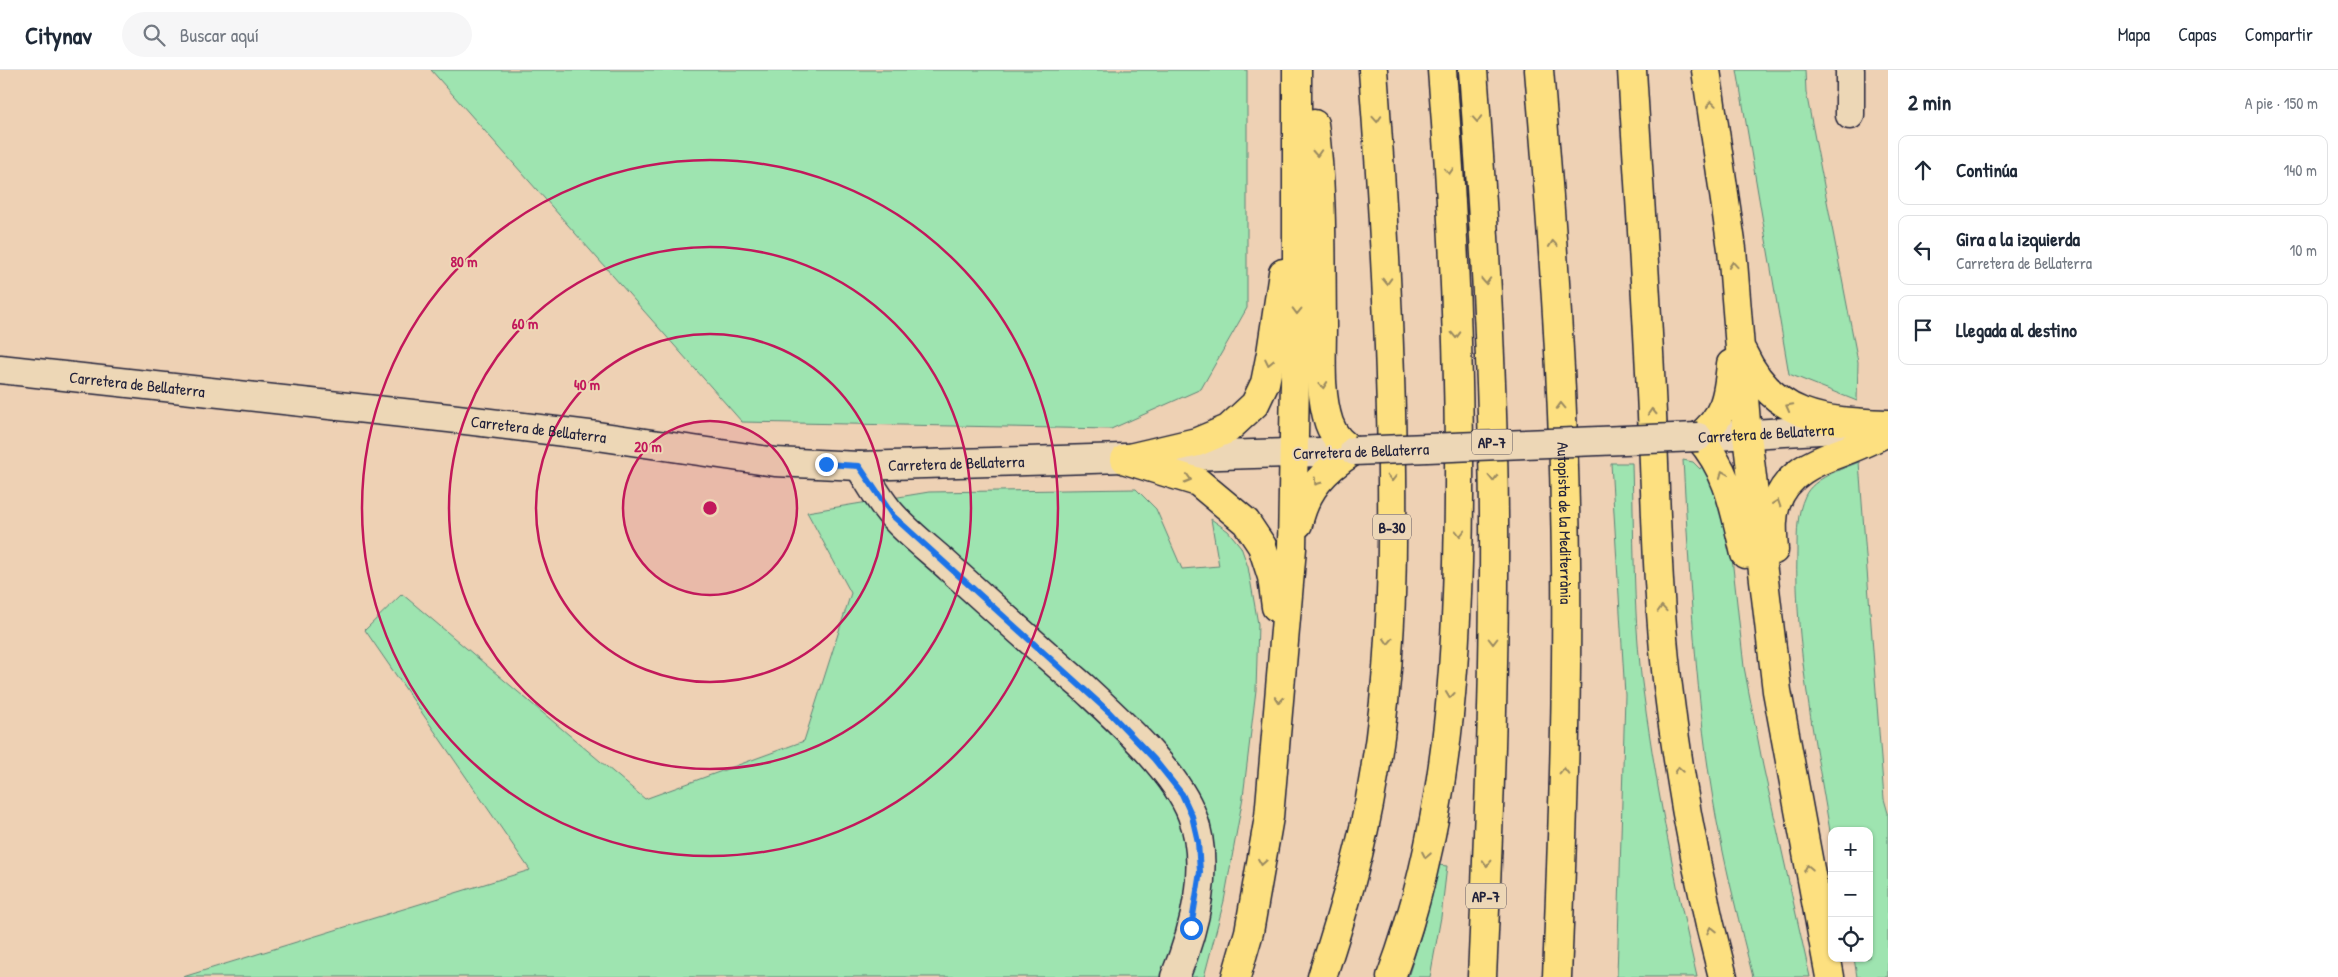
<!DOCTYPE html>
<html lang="es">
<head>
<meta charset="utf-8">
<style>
  body { margin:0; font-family:"Patrick Hand",sans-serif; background:#f6f6f7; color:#1f2937 }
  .controls { position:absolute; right:15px; bottom:15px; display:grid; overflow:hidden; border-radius:10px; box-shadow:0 1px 4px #0004 }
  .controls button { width:45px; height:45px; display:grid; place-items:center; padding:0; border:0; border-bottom:1px solid #e0e1e3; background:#fff; color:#1f2937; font:25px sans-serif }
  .stop { position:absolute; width:15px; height:15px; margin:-11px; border:4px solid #1a73e8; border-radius:50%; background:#fff }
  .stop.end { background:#1a73e8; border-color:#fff; box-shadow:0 1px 5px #0008 }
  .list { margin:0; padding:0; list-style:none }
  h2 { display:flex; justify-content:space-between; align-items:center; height:65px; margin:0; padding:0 20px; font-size:21px }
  h2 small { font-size:16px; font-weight:400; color:#747a83 }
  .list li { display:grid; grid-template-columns:32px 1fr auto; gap:15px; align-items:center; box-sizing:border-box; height:70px; margin:0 10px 10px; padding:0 10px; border:1px solid #e0e1e3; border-radius:10px }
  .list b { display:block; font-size:19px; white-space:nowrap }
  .list p { margin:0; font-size:16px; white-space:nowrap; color:#747a83 }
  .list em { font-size:16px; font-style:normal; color:#747a83 }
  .icon { flex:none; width:28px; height:28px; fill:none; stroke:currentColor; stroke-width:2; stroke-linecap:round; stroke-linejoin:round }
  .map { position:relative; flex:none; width:1888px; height:907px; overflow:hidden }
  header { display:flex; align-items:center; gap:30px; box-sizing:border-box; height:70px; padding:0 25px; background:#fff; border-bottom:1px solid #e0e1e3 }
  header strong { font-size:24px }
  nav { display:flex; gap:28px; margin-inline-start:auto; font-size:18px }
  .search { width:350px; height:45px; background:#f6f6f7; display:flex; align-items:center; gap:12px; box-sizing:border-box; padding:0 18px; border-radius:28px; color:#747a83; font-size:19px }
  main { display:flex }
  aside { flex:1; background:#fff }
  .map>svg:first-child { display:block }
  .green { fill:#9ee4b0; stroke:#608376 }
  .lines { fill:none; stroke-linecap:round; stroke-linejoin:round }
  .minor-casing { stroke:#22223b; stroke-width:31 }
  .highway-casing { stroke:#22223b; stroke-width:31 }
  .minor { stroke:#edd7b6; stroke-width:28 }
  .highway { stroke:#fde080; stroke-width:28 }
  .minor-bridge-casing { stroke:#22223b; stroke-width:31; stroke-linecap:butt }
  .minor-bridge { stroke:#edd7b6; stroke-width:28 }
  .oneway { stroke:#9a8a61 }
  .route { stroke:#1a73e8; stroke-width:6 }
  .ring { fill:none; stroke:#c2185b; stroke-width:2.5 }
  .labels { text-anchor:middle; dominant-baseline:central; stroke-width:4; stroke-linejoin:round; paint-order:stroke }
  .shield { fill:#edd7b6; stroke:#5f5860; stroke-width:1 }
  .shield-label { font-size:15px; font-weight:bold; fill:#22223b }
  .street-label { font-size:16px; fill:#22223b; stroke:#edd7b6 }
  .centre { fill:#c2185b; stroke:#edd7b6; stroke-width:2.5 }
  .ring-label { font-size:15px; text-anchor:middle; font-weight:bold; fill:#c2185b; stroke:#edd7b6; stroke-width:4; stroke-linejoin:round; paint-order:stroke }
</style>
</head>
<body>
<header>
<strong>Citynav</strong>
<div class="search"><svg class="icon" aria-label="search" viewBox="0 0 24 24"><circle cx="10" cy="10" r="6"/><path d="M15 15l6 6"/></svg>Buscar aquí</div>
<nav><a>Mapa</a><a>Capas</a><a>Compartir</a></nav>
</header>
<main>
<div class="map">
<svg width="1888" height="907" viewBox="0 0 1888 907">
  <rect width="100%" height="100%" fill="#eed1b4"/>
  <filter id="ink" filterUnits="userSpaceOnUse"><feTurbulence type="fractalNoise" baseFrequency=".02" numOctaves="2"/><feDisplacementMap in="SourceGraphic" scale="10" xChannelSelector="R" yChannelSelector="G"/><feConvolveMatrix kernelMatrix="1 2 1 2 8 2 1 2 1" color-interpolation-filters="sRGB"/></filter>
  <g filter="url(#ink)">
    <!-- green -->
    <path class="green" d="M431,0H1247V238L1201,319L1111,359L742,352Z
      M1737,0H1805L1806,22L1858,292L1857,331L1789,304Z
      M1683,390L1693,392L1700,399L1704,393L1723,439L1731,479L1744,597L1763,696L1810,907H1753C1740,856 1727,804 1717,752C1695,633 1690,510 1683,390Z
      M1859,392L1884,729L1888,743V907H1857L1854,888H1869V761H1832V774C1817,678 1794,579 1797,481C1797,462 1797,443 1805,426C1813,408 1842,399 1859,392Z
      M1611,393H1632C1634,464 1633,535 1641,605C1654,707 1674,807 1697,907H1617L1625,625Z
      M1136,419L1156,439L1182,499L1219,496L1211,449L1228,461L1241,477L1248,497L1258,554L1256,620L1243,727L1224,831L1204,907H183L530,800L365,560L402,524L645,729L804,671L851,523L807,442L929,422Z
      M1438,795L1447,796L1441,847L1430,907H1408L1423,859Z"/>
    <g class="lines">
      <!-- minor casing -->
      <g class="minor-casing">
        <g id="minor">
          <path d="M1850,0V45"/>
          <path id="s1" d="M0,299L449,348L597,366L775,392L859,396L1354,381"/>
          <path id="s2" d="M1698,367L1856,358"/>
          <path d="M859,396C870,413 880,432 893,446C911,466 933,482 952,500C995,539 1038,578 1082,616C1117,649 1175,700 1192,745C1211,795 1195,859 1175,907"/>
        </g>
      </g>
      <!-- highway casing -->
      <g class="highway-casing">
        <g id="highway">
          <path d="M1473,0C1484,149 1493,297 1494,446C1495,600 1489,754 1482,907"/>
          <path id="s3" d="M1539,0C1551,146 1562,291 1565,437C1569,594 1563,751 1557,907"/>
          <path d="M1632,0C1639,115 1647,229 1652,344C1656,432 1657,521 1667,609C1679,710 1697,809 1723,907"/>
          <path d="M1706,0L1732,179L1747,365L1777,621L1830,907"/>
          <path d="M1743,283C1773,348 1823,352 1888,354"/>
          <path d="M1731,294C1728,326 1725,347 1698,367C1729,400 1735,442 1745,484"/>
          <path d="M1125,389L1197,372L1228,359L1255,334L1265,313L1271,283L1283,203"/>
          <path d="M1126,390L1198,412L1246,452L1262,476L1272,507L1276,537"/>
          <path d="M1298,454C1306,419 1324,400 1354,381C1342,374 1334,367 1329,353C1319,323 1322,287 1322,255C1321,188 1323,120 1314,54"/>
          <path d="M1774,480C1773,465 1771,449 1776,434C1787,403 1814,392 1842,382C1858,376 1873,369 1888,362"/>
          <path d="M1236,907L1249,862L1269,747L1292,478L1297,197V0"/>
          <path d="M1322,907C1343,843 1362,779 1373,712C1391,610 1393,507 1392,404C1391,269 1383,135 1373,0"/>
          <path d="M1391,907C1454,739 1460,554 1459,377C1458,251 1452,125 1442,0"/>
        </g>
      </g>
      <!-- minor -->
      <use href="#minor" class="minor"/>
      <!-- highway -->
      <use href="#highway" class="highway"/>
      <!-- minor-bridge casing -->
      <g class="minor-bridge-casing">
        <path id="minor-bridge" d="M1354,381L1698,367"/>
      </g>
      <!-- minor-bridge -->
      <use href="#minor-bridge" class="minor-bridge"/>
    </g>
    <!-- one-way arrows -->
    <defs><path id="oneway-chevron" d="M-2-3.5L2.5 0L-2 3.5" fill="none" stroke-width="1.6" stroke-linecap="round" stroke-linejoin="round" transform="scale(1.25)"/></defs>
    <g class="oneway">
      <use href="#oneway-chevron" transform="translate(1711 34) rotate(-98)"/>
      <use href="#oneway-chevron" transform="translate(1377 49) rotate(86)"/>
      <use href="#oneway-chevron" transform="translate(1477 49) rotate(86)"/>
      <use href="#oneway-chevron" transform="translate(1317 83) rotate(87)"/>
      <use href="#oneway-chevron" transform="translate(1449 101) rotate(87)"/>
      <use href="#oneway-chevron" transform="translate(1553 174) rotate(-95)"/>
      <use href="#oneway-chevron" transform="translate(1733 195) rotate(-95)"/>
      <use href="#oneway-chevron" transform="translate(1387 211) rotate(88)"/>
      <use href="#oneway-chevron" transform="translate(1486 211) rotate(87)"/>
      <use href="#oneway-chevron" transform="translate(1297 241) rotate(91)"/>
      <use href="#oneway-chevron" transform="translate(1456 265) rotate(88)"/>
      <use href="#oneway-chevron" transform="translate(1269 292) rotate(102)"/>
      <use href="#oneway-chevron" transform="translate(1323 315) rotate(85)"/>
      <use href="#oneway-chevron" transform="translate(1561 336) rotate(-92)"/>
      <use href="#oneway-chevron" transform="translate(1789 337) rotate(-152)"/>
      <use href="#oneway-chevron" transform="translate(1652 342) rotate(-93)"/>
      <use href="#oneway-chevron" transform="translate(1723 404) rotate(-113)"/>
      <use href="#oneway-chevron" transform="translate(1392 408) rotate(90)"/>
      <use href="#oneway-chevron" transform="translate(1493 408) rotate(89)"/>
      <use href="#oneway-chevron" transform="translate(1188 409) rotate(17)"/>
      <use href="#oneway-chevron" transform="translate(1317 412) rotate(125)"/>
      <use href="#oneway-chevron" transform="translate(1777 433) rotate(-71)"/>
      <use href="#oneway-chevron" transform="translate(1460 463) rotate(90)"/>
      <use href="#oneway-chevron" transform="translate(1662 539) rotate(-94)"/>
      <use href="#oneway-chevron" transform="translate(1388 571) rotate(93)"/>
      <use href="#oneway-chevron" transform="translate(1493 571) rotate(90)"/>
      <use href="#oneway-chevron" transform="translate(1450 625) rotate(96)"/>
      <use href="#oneway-chevron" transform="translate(1279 630) rotate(95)"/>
      <use href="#oneway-chevron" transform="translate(1679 700) rotate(-99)"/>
      <use href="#oneway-chevron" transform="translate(1564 701) rotate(-89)"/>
      <use href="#oneway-chevron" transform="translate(1426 785) rotate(101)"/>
      <use href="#oneway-chevron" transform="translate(1262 792) rotate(99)"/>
      <use href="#oneway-chevron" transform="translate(1487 793) rotate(92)"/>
      <use href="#oneway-chevron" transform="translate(1808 798) rotate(-101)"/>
      <use href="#oneway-chevron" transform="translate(1711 860) rotate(-103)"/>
    </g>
  </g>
  <g class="lines" filter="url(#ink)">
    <!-- route -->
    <path class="route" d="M826,394L859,396L893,446L1109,642L1154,689L1182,724L1192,746L1198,772L1200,802L1191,858"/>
  </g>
  <!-- distance rings -->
  <circle cx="710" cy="438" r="87" fill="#c2185b" fill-opacity=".12"/>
  <g class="ring">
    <circle cx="710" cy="438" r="87"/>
    <circle cx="710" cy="438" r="174"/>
    <circle cx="710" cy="438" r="261"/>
    <circle cx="710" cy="438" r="348"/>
  </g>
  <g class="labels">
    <!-- shield labels -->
    <g class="shield">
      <rect x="1472" y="359.5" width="40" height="25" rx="4"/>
      <rect x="1373" y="444.5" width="38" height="25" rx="4"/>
      <rect x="1466" y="813.5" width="40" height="25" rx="4"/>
    </g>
    <g class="shield-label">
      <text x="1492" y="372">AP-7</text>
      <text x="1392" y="457">B-30</text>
      <text x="1486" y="826">AP-7</text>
    </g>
    <!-- street labels -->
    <g class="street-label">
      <text stroke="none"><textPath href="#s1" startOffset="138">Carretera de Bellaterra</textPath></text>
      <text stroke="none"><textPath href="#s1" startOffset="542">Carretera de Bellaterra</textPath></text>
      <text stroke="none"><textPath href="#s2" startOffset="68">Carretera de Bellaterra</textPath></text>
      <text transform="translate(1361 381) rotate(-2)">Carretera de Bellaterra</text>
      <text stroke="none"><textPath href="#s1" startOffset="962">Carretera de Bellaterra</textPath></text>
      <text stroke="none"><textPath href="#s3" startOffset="454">Autopista de la Mediterrània</textPath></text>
    </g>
  </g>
  <circle cx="710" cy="438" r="8" class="centre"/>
  <g class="ring-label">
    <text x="464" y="197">80 m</text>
    <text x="525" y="259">60 m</text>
    <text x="587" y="320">40 m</text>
    <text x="648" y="382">20 m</text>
  </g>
</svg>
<div class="controls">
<button>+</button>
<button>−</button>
<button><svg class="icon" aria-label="locate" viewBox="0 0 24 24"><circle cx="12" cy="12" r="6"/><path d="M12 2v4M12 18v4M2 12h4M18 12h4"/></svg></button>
</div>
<div class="stop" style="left:1191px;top:858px"></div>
<div class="stop end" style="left:826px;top:394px"></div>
</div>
<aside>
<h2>2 min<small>A pie · 150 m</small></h2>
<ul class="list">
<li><svg class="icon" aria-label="ahead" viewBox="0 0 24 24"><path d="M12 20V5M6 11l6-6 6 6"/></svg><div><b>Continúa</b></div><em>140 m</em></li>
<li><svg class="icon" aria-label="left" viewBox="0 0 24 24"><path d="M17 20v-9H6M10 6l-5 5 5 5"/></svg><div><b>Gira a la izquierda</b><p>Carretera de Bellaterra</p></div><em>10 m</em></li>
<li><svg class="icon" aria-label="arrive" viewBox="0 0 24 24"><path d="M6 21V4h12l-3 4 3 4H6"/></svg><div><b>Llegada al destino</b></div></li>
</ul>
</aside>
</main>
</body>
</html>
